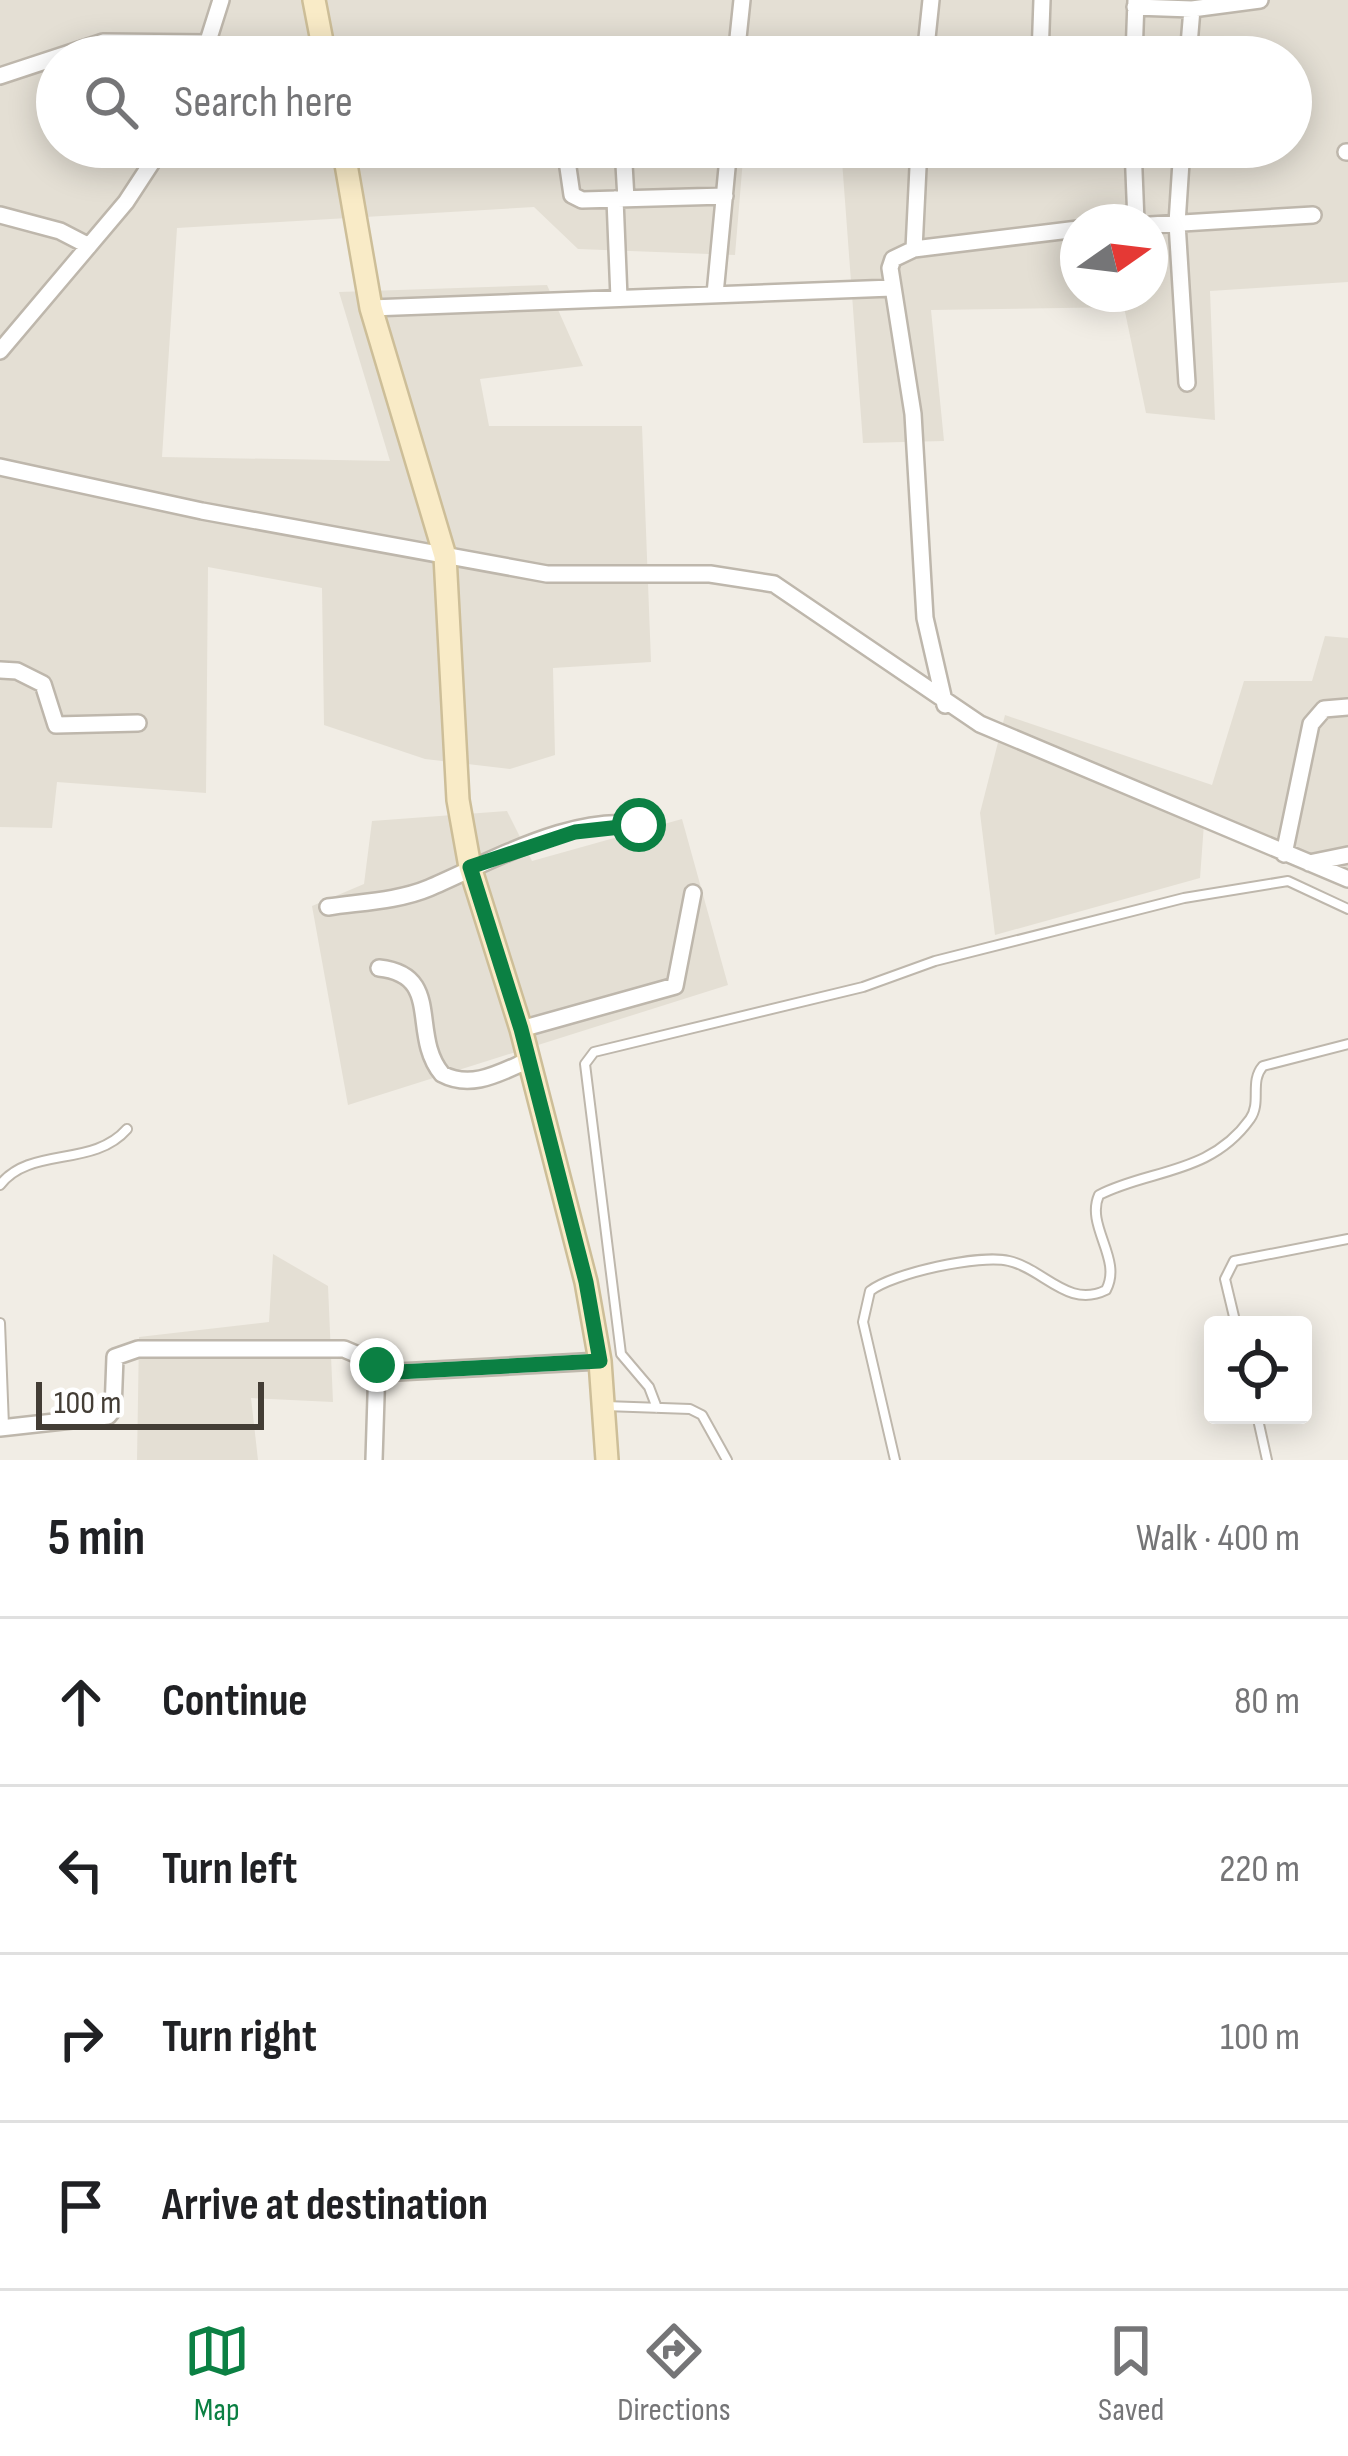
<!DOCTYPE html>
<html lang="en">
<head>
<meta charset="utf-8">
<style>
  body { margin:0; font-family:"Sofia Sans Condensed",sans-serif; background:#f2f2f2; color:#202124 }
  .controls { position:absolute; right:36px; bottom:36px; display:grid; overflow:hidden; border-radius:12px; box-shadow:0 6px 30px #0003 }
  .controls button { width:108px; height:108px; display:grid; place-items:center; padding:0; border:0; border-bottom:3px solid #e0e0e0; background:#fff; color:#202124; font:60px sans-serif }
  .compass { position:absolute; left:1060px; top:204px; width:108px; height:108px; border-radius:50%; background:#fff; box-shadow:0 6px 30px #0003; rotate:76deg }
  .scale { position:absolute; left:36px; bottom:30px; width:228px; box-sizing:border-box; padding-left:12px; border:6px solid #433d35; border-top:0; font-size:33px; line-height:42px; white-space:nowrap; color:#433d35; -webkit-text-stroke:9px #fff; paint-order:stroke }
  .stop { position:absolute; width:36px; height:36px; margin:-27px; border:9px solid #0b8043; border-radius:50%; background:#fff }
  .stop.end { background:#0b8043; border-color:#fff; box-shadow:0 3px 12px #0008 }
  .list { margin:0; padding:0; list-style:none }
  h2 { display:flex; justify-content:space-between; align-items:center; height:156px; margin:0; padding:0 48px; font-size:51px }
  h2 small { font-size:39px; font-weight:400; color:#757577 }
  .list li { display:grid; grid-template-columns:78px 1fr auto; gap:36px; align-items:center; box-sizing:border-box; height:168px; padding:0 48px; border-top:3px solid #e0e0e0 }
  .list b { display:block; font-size:45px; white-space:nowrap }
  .list em { font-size:39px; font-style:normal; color:#757577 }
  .icon { flex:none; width:66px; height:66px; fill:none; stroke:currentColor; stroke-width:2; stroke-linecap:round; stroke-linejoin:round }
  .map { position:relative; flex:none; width:1348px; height:1460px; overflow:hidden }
  .search { position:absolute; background:#fff; box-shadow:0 6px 30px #0003; left:36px; right:36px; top:36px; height:132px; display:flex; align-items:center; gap:30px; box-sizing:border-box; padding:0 42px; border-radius:66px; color:#757577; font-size:45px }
  .sheet { height:828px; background:#fff }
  nav { display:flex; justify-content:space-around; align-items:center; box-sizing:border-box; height:168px; border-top:3px solid #e0e0e0; background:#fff; font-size:33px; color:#757577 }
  nav a { display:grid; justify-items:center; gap:6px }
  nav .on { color:#0b8043 }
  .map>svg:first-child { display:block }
  .residential { fill:#e4dfd4; fill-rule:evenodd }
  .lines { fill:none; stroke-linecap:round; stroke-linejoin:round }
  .lane-casing { stroke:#beb7ac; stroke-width:12 }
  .street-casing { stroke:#beb7ac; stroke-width:20 }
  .secondary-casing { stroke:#cdbe98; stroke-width:26 }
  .lane { stroke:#fff; stroke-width:8 }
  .street { stroke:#fff; stroke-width:15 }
  .secondary { stroke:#f9ebc7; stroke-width:21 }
  .route { stroke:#0b8043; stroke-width:15 }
</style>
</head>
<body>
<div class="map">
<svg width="1348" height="1460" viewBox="0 0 1348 1460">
  <rect width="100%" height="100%" fill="#f1ede5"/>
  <!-- residential -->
  <path class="residential" d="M0,0H1348V282L1210,291L1215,420L1146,413L1124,307L931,310L944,441L863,443L841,147H1291V57H57V147H744L735,255L578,249L534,207L177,228L162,457L390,461L339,292L547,285L583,366L480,379L489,426H642L651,662L553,668L555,755L510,769L425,759L324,725L322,588L208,567L206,793L57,782L52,828L0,827ZM1078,222H1150V294H1078Z
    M1325,636L1348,638V869L1229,829L1205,810L1200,878L995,935L980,813L1005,715L1212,785L1244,681H1312Z
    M507,811L532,861L682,819L728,985L348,1105L312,906L364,884L372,821Z
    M273,1254L328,1286L333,1402L251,1398L258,1460H137L139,1337L269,1322Z"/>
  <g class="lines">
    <!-- lane casing -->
    <g class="lane-casing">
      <path id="lane" d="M0,1185C30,1146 93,1168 127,1129
        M0,1323L4,1426
        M1236,1325L1225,1279L1234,1261L1348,1239
        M605,1406L690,1409L702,1415L727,1460
        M657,1408L649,1387L621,1354L585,1064L594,1052L863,987L935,961L1184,898L1288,881L1348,909
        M1257,1415L1267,1460
        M895,1460L863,1322L870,1291C893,1273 980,1254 1009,1261C1044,1269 1068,1309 1106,1290C1123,1259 1085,1226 1099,1195C1149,1169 1210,1175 1250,1119C1262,1102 1249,1082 1263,1066L1348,1044"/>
    </g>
    <!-- street casing -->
    <g class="street-casing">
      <path id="street" d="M1135,7L1192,9L1260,0
        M203,57L221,0
        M736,57L742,0
        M925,57L931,0
        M1040,57L1042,0
        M1134,57L1136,0
        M1188,57L1192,9
        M0,76L103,42L209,43
        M565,147L572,195L582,200L725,196
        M623,147L626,199
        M919,147L914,249L893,259L890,268L913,414L925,618L945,705
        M1133,147L1136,222
        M1182,147L1177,223L1187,383
        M1346,152H1348
        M615,199L619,298
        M0,215L60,231L89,246
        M1150,225L1313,215
        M914,249L1078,229
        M715,294L729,147
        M371,308L892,288
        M0,351L126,202L162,147
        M0,467L202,511L547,574H710L774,584L980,724L1348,879
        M0,670L17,671L43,684L56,725L138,723
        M1284,854L1311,724L1324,709L1348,707
        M1309,863L1348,855
        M328,907C361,902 398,901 429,888C488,863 585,807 650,828
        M379,968C444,975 409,1034 442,1074C472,1090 501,1072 529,1060
        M521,1029L675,986L693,893
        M0,1428L108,1416L113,1410L115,1357L138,1349H344L398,1372L600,1361
        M374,1460L377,1365"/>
    </g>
    <!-- secondary casing -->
    <g class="secondary-casing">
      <path id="secondary" d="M314,0L325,57
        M343,147L371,308L445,556L458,800L470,867L521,1029L586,1282L600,1361L607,1460"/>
    </g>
    <!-- lane -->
    <use href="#lane" class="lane"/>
    <!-- street -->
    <use href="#street" class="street"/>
    <!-- secondary -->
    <use href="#secondary" class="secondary"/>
  </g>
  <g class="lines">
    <!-- route -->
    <path class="route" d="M377,1365L398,1372L600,1361L586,1282L521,1029L470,867L575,832L639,825"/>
  </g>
</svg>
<div class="controls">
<button><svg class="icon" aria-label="locate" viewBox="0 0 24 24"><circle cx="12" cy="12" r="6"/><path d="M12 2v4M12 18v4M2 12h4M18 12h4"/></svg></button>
</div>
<svg class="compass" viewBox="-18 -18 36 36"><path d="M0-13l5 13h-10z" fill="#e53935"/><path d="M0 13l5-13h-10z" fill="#757577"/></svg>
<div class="scale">100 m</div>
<div class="stop" style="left:639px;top:825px"></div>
<div class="stop end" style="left:377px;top:1365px"></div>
<div class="search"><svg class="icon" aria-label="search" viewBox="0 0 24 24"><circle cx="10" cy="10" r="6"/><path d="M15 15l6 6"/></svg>Search here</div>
</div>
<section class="sheet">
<h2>5 min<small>Walk · 400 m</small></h2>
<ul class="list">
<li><svg class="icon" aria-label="ahead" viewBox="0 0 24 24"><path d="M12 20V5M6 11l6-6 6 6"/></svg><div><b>Continue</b></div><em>80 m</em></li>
<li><svg class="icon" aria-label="left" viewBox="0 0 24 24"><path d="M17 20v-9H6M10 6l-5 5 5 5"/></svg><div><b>Turn left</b></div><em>220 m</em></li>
<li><svg class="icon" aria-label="right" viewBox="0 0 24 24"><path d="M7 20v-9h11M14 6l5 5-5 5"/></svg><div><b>Turn right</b></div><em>100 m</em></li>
<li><svg class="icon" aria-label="arrive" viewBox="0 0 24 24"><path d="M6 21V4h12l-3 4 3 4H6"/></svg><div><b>Arrive at destination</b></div></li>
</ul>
</section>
<nav>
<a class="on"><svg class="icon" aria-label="map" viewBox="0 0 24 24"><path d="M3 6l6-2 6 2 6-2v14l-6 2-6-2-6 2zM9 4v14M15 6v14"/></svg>Map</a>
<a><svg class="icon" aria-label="directions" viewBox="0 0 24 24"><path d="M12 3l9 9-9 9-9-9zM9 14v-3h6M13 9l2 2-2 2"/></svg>Directions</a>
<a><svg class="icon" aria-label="saved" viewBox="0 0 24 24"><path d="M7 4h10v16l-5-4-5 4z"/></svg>Saved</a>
</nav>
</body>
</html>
